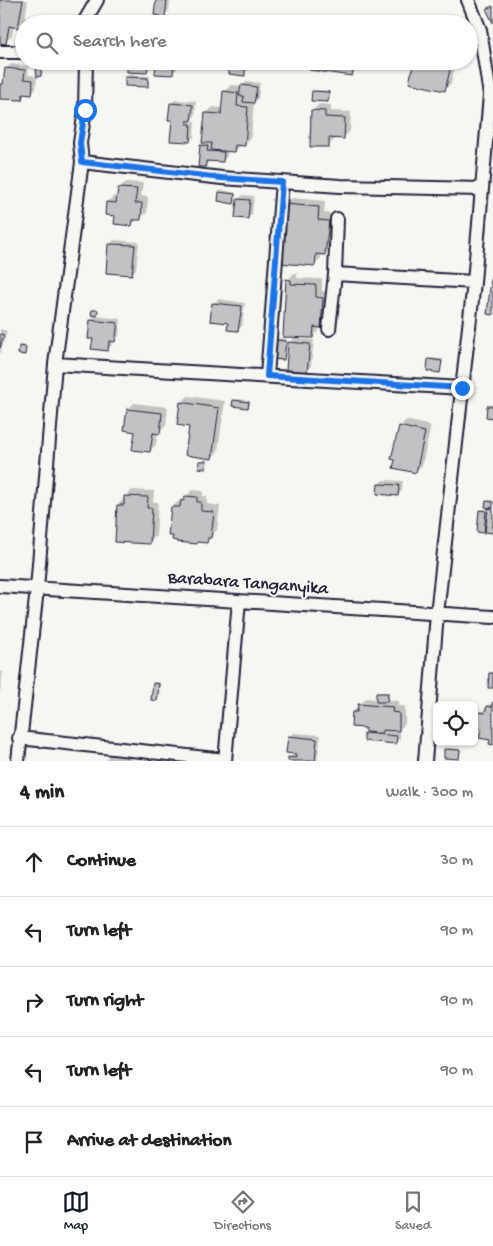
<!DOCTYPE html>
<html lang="en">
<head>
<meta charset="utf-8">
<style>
  body { margin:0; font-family:"Gochi Hand",sans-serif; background:#f6f6f6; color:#222 }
  .controls { position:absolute; right:15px; bottom:15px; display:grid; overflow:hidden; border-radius:8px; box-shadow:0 1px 4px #0004 }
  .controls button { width:45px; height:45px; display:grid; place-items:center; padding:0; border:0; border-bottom:1px solid #e0e0e0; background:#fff; color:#222; font:25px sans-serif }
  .stop { position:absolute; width:15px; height:15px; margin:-11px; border:4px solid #1a73e8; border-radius:50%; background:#fff }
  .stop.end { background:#1a73e8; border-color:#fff; box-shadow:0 1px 5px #0008 }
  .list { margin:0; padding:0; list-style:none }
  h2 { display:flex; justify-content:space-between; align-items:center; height:65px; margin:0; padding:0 20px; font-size:21px }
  h2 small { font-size:16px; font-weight:400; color:#767676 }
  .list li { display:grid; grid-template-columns:32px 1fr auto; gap:15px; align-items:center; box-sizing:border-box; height:70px; padding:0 20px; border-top:1px solid #e0e0e0 }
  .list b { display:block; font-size:19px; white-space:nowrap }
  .list em { font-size:16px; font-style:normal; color:#767676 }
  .icon { flex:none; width:28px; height:28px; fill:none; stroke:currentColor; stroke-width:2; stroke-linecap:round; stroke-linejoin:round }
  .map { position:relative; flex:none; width:493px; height:761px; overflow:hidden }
  .search { position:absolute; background:#fff; box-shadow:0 1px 4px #0004; left:15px; right:15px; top:15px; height:55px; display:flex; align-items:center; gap:12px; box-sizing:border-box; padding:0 18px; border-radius:28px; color:#767676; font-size:19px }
  .sheet { height:415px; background:#fff }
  nav { display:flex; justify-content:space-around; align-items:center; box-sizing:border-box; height:70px; border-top:1px solid #e0e0e0; background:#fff; font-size:14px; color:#767676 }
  nav a { display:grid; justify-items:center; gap:2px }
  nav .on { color:#111827 }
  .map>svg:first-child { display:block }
  .shadow { fill:#0003 }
  .building { fill:#c2c2c4; stroke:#22223b }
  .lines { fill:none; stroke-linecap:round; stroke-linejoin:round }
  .street-casing { stroke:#22223b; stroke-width:16 }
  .street { stroke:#f6f6f2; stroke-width:12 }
  .route { stroke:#1a73e8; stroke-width:6 }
  .labels { text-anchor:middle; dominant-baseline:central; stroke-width:4; stroke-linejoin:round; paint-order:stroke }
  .street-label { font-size:18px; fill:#22223b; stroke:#f6f6f2 }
</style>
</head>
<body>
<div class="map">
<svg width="493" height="761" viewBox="0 0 493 761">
  <rect width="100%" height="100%" fill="#f6f6f2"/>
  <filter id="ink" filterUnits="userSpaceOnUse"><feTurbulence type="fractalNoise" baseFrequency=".02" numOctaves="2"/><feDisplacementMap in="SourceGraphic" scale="10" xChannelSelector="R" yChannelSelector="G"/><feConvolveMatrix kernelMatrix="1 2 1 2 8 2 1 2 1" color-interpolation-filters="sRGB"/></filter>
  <g filter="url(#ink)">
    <!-- shadow -->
    <path class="shadow" d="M0,0H28L25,20L18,26H14L12,36L5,42L0,41Z
      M157,0H170L169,11L164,15Z
      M322,21L342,24H320Z
      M128,61H151V67L147,72Z
      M157,61H177V69L172,73Z
      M215,61H258L254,66L251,65L244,74Z
      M311,61H359V68L352,75Z
      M415,61H456L451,83L444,90Z
      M11,64L29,66L28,75L37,76L36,89L31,93H26L22,99L0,98L1,85L5,81L6,69Z
      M42,67L43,73L41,75L38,69Z
      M129,75L150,76L149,83L147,85L127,77Z
      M247,81L260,83L258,98L254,102L251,138L234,151L228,150L227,156L223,161L210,160L205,166L201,146L203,143L206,113L213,107L222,108L224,92L231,85L242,86Z
      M315,90L330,91V99L328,100L313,92Z
      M175,100L196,101L195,116L191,120L195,121L194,137L189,141L173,119L171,104Z
      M319,104L331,105V111L351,112L350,131L344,137H335V139L328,146L313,111Z
      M126,182L143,183L141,196L148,197L147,213L132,224L116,215L107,202L114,196H118L119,188Z
      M222,190L236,193L235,201L233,202L221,192Z
      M243,195L254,196L252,214L247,218L238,199Z
      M292,198L325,201L324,213L335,214L332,247L325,253H321V258L314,265L286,205Z
      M114,240L139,242L136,269L132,274L110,244Z
      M294,273H297V278L322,279V291L329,292L327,320L319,326V331L312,337H301V339L314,340L311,366L307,370L290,343L296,336L288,280Z
      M218,299L245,303L242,326L238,330L214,303Z
      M96,316L121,319L119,336L115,340H112V345L107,350L94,338L91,320Z
      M0,329L7,331L0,354Z
      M278,338L287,339L285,357L283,359L277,340Z
      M22,345L27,346L24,353L20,347Z
      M431,358L443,359L440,371L430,360Z
      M188,396L225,401L218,451L212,458L190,426L181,403Z
      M236,399L250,401V405L248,407L234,401Z
      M134,403L168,407L166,426L158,432L156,444L150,451L136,431L128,409Z
      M406,420L431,426L422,465L415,472L400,427Z
      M383,480L403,481L402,490L398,495L379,484Z
      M132,490L154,491L153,502H158L156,536L149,543L118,505Z
      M192,490L203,491V496H207V504L220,506L217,530L207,541H199L197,543L172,507L179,501H182Z
      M489,500H493V531H484L480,510L482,509H488L491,507L487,502Z
      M0,671L3,672L0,693Z
      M156,682H160L159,698L157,700L154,684Z
      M379,692H389V700L399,701L398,706H405V724L397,732H400V738L396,742L365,734L368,731L367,727L353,712L366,698L377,699V694Z
      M493,701V744L482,728L480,713Z
      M293,733L321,735L317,761H289V758L295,752L289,737Z
      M448,748L461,749L460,756L458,758L446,750Z
      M109,756L133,757L132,761H105Z"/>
    <!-- building -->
    <path class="building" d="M0,0H23L18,28L9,26L6,44L0,43Z
      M156,0H167L165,17L154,15Z
      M493,6V23L486,9Z
      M127,61H148L147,73L127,72Z
      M156,61H174L173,75L155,74Z
      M213,61H255L254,67L245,66V76L229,74V70L213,69Z
      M310,61H354L352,76L309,70Z
      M414,61H452L445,91L409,83Z
      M5,68L25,70L24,79L33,80L32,95L23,94L22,100L0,99V84H3Z
      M36,69H41V76L37,77Z
      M125,77L148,78V87L125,86Z
      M241,85L257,87L254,103L243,102L244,96H239Z
      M223,91L238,93L237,106L248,107L245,146L235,145L234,152L211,150L212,143H202L205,113L221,114Z
      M312,91L329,92L328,102L311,101Z
      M170,103L193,105L191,121H187V124H191L190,142L170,141L172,120H168Z
      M311,110L325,111V117L345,118L344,139L329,138V147H310Z
      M200,145L208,146L207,151L224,152L223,162L206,161V167H198Z
      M118,188L137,189L135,203H142L141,220H133L132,226L114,224L115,216L105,215L106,202L116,203Z
      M219,192L235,194L234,204L218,201Z
      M237,199L250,200L248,219L235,218Z
      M285,204L319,207L318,220L329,221L325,255L316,254L315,266L279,263Z
      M108,244L135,245L132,275L106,273Z
      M493,263V315L487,314Z
      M286,279L291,280V284L316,285V297L323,298L321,328L314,327L313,338L283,337Z
      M212,303L242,306L238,331L227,330L228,323L210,321Z
      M92,310H98L97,316L91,315Z
      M90,320L118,323L115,342L109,341L108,351L91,349L93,339H88Z
      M0,334L4,335L0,348Z
      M275,340L286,341L284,360L273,359Z
      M288,342L310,344L307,372L286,370Z
      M19,346L26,347L25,355L18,354Z
      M428,359L442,361L440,373L427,371Z
      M233,400L249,402L248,408L232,406Z
      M180,402L219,408L212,459L185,455L189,427L177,425Z
      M487,406H493V418L486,417Z
      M127,409L162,413L160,434L153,433L150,452L132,450L135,432L124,430Z
      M399,426L425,432L416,473L393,468L395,460L391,459Z
      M199,461H207L206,469L198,468Z
      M378,484L399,485L398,496L377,494Z
      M124,496L148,497L147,508H152L150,544L115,542L117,505H124Z
      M185,496L197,497V502H201V511L214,512L211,538H208L207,543L197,542V544L177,542V541L172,540L173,536H168L171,507H180L181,500L184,501Z
      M486,501L493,502V508L485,507Z
      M488,508L493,509V533L485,532Z
      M479,510L486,511L484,533L477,532Z
      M489,673H493V688H488Z
      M153,683L159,684L157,701L151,700Z
      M376,693H388L387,702H376Z
      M493,702V745L489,744L490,740L479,738L481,729L476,728L479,712L485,713L487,706L492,707Z
      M358,704L393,707L392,712L399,713V731L382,730V733L365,732V728L351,727L352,712H357Z
      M364,733L397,736L396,744L364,741Z
      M288,736L317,739L315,761H288V757L296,758V754L286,753Z
      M444,749L460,750L459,759L444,758Z"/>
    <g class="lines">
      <!-- street casing -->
      <g class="street-casing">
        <path id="street" d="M83,24L97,0
          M0,52H24
          M82,162L222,178L340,186L482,189
          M335,274L474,282
          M329,329L335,274L337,219
          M55,364L462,388
          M267,376L282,182
          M0,586L493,617
          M19,738L225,760
          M18,761L37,589L55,364L82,162L80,143L85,110L86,61
          M225,761L239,601
          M425,761L437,614L474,282L490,95L480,30L468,0"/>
      </g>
      <!-- street -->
      <use href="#street" class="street"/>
    </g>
  </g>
  <g class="lines" filter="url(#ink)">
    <!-- route -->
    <path class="route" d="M85,110L80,143L82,162L222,178L282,182L267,376L462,388"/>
  </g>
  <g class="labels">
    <!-- street labels -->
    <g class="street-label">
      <text transform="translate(248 584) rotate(4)">Barabara Tanganyika</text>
    </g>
  </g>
</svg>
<div class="controls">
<button><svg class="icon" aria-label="locate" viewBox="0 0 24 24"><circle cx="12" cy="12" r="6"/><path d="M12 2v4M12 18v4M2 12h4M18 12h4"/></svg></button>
</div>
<div class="stop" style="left:85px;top:110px"></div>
<div class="stop end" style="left:462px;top:388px"></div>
<div class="search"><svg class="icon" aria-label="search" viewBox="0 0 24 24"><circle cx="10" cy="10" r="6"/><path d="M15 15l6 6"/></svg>Search here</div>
</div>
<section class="sheet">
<h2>4 min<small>Walk · 300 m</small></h2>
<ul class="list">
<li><svg class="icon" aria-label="ahead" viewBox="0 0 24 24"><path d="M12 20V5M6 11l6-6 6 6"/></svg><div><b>Continue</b></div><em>30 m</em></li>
<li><svg class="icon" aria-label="left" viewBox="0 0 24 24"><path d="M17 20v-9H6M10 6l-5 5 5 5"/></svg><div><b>Turn left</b></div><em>90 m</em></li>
<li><svg class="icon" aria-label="right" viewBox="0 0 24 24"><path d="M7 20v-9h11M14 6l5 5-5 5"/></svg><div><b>Turn right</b></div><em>90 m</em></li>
<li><svg class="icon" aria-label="left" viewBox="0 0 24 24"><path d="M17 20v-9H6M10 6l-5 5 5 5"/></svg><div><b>Turn left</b></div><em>90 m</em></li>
<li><svg class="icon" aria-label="arrive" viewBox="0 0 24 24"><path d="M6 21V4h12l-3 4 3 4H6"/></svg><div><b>Arrive at destination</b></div></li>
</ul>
</section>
<nav>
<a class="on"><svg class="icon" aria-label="map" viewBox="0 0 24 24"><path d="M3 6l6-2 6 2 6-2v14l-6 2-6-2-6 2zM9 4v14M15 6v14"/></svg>Map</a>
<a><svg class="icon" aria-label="directions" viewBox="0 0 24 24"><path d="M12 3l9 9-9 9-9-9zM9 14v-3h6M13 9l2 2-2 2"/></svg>Directions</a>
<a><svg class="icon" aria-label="saved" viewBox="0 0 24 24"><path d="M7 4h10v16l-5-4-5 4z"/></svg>Saved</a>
</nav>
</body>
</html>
